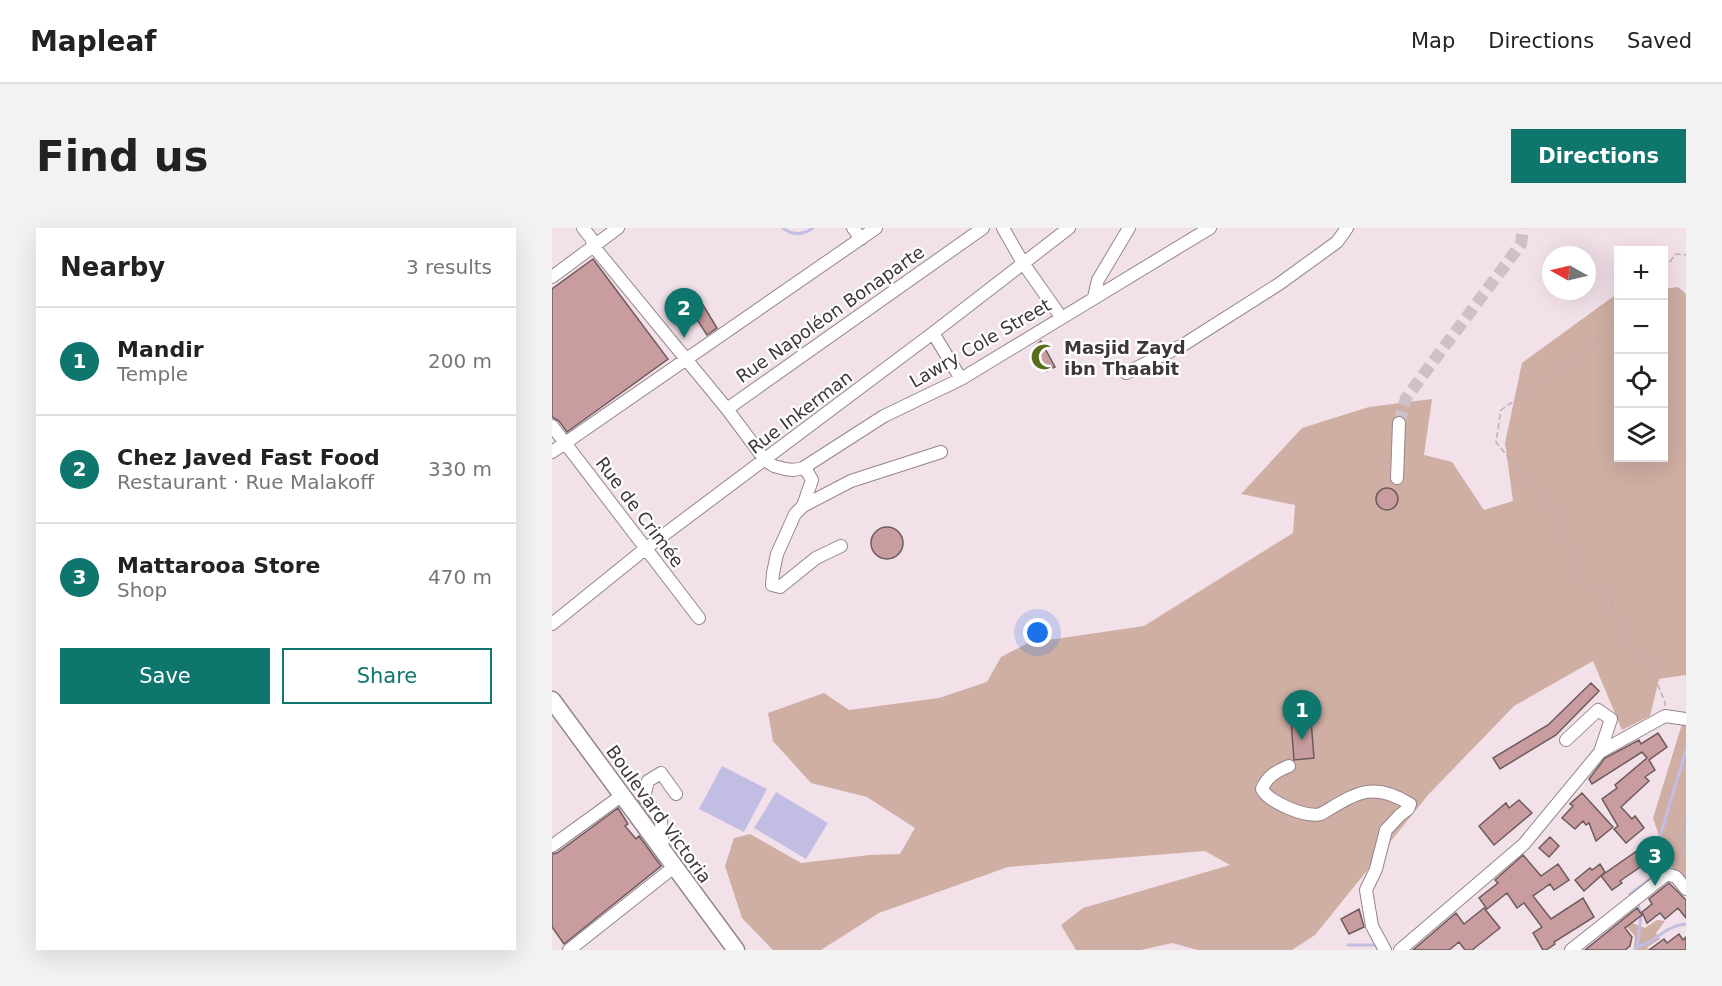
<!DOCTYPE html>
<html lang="en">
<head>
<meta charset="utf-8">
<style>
  body { margin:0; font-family:"DejaVu Sans",sans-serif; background:#f2f2f2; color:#222 }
  .controls { position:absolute; right:18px; top:18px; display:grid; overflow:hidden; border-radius:0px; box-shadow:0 6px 24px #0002 }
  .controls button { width:54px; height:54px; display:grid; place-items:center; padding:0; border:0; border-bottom:2px solid #e0e0e0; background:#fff; color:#222; font:30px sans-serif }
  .compass { position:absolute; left:990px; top:18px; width:54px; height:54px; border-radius:50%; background:#fff; box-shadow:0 6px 24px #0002; rotate:278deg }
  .you { position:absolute; left:486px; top:405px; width:21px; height:21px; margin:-15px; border:4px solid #fff; border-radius:50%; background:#1a73e8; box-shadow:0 0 0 9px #1a73e833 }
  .badge { display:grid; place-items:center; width:39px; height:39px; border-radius:50%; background:#0f766e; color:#fff; font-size:20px; font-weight:700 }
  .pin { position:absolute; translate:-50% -50px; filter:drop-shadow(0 2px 3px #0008) }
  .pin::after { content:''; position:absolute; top:32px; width:21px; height:18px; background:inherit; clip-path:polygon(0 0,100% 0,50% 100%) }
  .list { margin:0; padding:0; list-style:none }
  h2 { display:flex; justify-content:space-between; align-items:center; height:78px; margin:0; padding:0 24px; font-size:26px }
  h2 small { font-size:20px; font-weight:400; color:#767676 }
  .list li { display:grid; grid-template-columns:39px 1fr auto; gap:18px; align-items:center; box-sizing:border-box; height:108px; padding:0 24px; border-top:2px solid #e0e0e0 }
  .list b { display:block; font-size:22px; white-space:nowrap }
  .list p { margin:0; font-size:20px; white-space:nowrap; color:#767676 }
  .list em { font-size:20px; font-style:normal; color:#767676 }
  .actions { display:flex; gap:12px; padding:18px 24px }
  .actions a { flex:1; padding:14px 0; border:2px solid #0f766e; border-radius:0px; text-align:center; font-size:21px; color:#0f766e }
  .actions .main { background:#0f766e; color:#fff }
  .icon { flex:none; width:33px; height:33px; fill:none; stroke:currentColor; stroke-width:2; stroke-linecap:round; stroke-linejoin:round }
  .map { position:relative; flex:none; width:1134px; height:722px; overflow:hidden; border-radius:0px }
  header { display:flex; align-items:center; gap:36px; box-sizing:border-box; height:84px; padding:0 30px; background:#fff; border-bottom:2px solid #e0e0e0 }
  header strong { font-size:28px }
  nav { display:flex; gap:33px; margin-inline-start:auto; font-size:21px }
  .intro { display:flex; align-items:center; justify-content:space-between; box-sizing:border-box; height:144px; padding:0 36px }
  h1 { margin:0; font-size:42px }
  .button { padding:15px 27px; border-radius:0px; background:#0f766e; color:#fff; font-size:21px; font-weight:700 }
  main { display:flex; gap:36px; padding:0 36px }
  aside { flex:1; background:#fff; border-radius:0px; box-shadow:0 6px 24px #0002 }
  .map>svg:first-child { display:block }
  .green { fill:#cfaea3 }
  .water { fill:#c2bde3 }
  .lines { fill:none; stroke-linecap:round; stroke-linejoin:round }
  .stream { stroke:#c2bde3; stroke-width:3 }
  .building { fill:#c99ca0; stroke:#6d5b5c; stroke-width:1.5 }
  .minor-tunnel { stroke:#cfbfc7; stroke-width:12; stroke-dasharray:12 6; stroke-linecap:butt }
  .minor-casing { stroke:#96858e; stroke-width:14 }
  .major-casing { stroke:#96858e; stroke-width:19 }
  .path { stroke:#bdaeb5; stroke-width:1.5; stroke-dasharray:6 3; stroke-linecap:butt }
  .minor { stroke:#fff; stroke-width:12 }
  .major { stroke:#fff; stroke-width:16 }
  .labels { text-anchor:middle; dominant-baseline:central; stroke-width:4.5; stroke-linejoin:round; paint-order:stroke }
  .street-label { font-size:18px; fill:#3e363a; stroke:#fff }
  .poi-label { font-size:18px; font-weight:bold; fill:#3e363a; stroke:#fff; text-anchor:start }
</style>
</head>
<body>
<header>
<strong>Mapleaf</strong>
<nav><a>Map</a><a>Directions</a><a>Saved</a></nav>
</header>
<div class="intro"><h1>Find us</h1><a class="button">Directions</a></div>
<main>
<aside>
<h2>Nearby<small>3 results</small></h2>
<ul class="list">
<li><span class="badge">1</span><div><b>Mandir</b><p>Temple</p></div><em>200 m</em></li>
<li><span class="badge">2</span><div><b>Chez Javed Fast Food</b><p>Restaurant · Rue Malakoff</p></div><em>330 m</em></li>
<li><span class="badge">3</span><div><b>Mattarooa Store</b><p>Shop</p></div><em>470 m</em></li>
</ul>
<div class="actions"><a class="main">Save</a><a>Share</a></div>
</aside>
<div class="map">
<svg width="1134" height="722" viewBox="0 0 1134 722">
  <rect width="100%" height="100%" fill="#f3e1ea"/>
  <!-- green -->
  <path class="green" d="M1126,59L1134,66V449L1133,447L1107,451L1098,488L1070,502L1041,433L962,478L876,567L763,707L740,722H646L620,715L589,722H524L509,697L531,680L678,637L653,623L456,639L327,685L269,722H221L190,690L173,638L182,610L198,606L249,635L318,627L348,626L363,600L315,569L259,555L221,513L216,485L272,465L297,482L387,470L435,454L449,429L476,415L592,398L741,305L743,277L689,266L750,200L817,179L880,171L872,227L900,234L932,282L961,273L953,215L970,135L1066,65V230H1112V61Z
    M1134,483V655L1116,634L1101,590Z
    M1105,692L1113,693L1104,705L1108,711L1095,719L1097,722H1084L1082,719L1083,708L1075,699L1078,694L1093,700Z"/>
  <!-- water -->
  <path class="water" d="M170,538L215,561L192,604L147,581Z
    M224,564L276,595L254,631L202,600Z"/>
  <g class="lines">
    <!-- stream -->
    <path class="stream" d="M231,0C241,8 251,7 261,0
      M1078,666L1100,650L1111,635L1107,612L1134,522
      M796,717H824L826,720
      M1085,719C1104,715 1113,697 1134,696
      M1082,722L1085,719L1089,688L1086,676"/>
  </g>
  <!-- building -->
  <path class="building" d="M41,31L116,131L15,204L7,193L0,189V61Z
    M151,77L165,100L155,107L140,84Z
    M489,113L503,139L495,143L482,119Z
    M824 271a11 11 0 1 1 22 0a11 11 0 1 1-22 0Z
    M319 315a16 16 0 1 1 32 0a16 16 0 1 1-32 0Z
    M1039,455L1047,463L1004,507L948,541L941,530L996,497Z
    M759,492L762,530L742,532L739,493Z
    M1106,505L1115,519L1097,532L1103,542L1093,549L1097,553L1069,579L1080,591L1083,588L1092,600L1074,615L1062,601L1066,598L1050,571L1065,560L1063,557L1095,530L1090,524L1040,556L1037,551L1053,530L1087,512L1089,516Z
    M1030,565L1061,599L1044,613L1037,595L1034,597L1031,593L1023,601L1010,590L1021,578L1018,576Z
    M967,572L980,585L942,617L927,598L954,575L957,580Z
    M66,580L76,596L73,598L84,611L87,608L109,638L12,716L0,699V626L5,625Z
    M998,609L1007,618L997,629L987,620Z
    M1092,618L1101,630L1068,653L1070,655L1060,662L1049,648Z
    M971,627L989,648L1006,636L1017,652L1002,662L998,656L981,668L999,691L1031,670L1042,689L1002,714L1003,716L994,722H991L981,705L990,699L972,675L965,680L955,665L935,681L927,670L946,655L943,652Z
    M1048,636L1053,644L1032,663L1023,652L1038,640L1040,642Z
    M1117,655L1134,672V690L1126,680L1113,691L1108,685L1095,695L1090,684L1100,676L1097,671Z
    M932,680L948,700L920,722H913L907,714L897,722H861L904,685L912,696Z
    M1085,680L1090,687L1073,700L1080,709L1078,718L1073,722H1033Z
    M807,681L812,699L797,706L789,691Z
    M1127,706L1131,712L1134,709V722H1097L1112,711L1115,715Z"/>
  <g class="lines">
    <!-- minor-tunnel -->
    <path class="minor-tunnel" d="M847,195L854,170L969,16L971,0"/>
    <!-- minor casing -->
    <g class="minor-casing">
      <path id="minor" d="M31,0L39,10L42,19L175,181L213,232L222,238L233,241L241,242L251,240L332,188L409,151L658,0
        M301,0L309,11
        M451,0L471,35L509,89
        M0,49L66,0
        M542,69L546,52L577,0
        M381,105L409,151
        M574,145L631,117L727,56L785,14L795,0
        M175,181L431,0
        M0,198L147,390
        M0,224L324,0
        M251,240L256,245L260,252L251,278
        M845,250L847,195
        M289,318L264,330L228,359L220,357L221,345L225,326L243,286L251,278L299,253L389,224
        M0,396L93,321L381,105L517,0
        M1014,512L1046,482L1059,491L1048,524
        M737,538C725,543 715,548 710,561C716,574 754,590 769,586C803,566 820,552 858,576L856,581L848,587L834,602L824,641L814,662L820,698L833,722
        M0,618L69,568
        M111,624L109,593L92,569L96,553L109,545L124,566
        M17,722L122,639
        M848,722L972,616L1048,524L1113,488L1134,491
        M1019,722L1115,646L1124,649L1134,661"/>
    </g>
    <!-- major casing -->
    <g class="major-casing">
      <path id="major" d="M0,472L184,722"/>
    </g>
    <!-- path -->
    <path class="path" d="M1112,41L1124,26L1134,27
      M1066,91L1045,115L949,182L944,214L976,254L1003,282L1007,299L1024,329L1031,356L1056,365L1075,419L1085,427L1095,431L1113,474V478
      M1126,639L1134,586"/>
    <!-- minor -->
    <use href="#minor" class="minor"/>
    <!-- major -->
    <use href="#major" class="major"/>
  </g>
  <!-- icons -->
  <defs>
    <g id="mosque-bare" transform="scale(2.07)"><path d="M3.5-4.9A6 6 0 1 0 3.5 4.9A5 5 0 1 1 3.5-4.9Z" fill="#586e1e" stroke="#fff" stroke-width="2.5" paint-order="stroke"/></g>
  </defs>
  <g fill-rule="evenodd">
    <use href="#mosque-bare" x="492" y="129"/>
  </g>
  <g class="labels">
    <!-- street labels -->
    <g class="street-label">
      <text transform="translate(278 86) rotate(-35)">Rue Napoléon Bonaparte</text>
      <text transform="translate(428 115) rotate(-30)">Lawry Cole Street</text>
      <text transform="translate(248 184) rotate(-37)">Rue Inkerman</text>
      <text transform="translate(88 284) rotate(53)">Rue de Crimée</text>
      <text transform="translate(107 586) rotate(54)">Boulevard Victoria</text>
    </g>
    <!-- poi labels -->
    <g class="poi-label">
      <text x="512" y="119">Masjid Zayd<tspan x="512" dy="21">ibn Thaabit</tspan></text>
    </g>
  </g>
</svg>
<div class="controls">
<button>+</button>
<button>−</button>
<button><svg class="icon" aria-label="locate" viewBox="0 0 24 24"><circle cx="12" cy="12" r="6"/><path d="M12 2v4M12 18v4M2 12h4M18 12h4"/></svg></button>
<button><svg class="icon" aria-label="layers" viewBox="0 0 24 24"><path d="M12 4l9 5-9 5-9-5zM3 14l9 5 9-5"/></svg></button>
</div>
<svg class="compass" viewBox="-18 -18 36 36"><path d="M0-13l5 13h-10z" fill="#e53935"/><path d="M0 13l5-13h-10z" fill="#767676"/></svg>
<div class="you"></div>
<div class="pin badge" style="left:750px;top:512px">1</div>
<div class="pin badge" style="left:132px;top:110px">2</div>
<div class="pin badge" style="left:1103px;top:658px">3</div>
</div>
</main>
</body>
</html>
